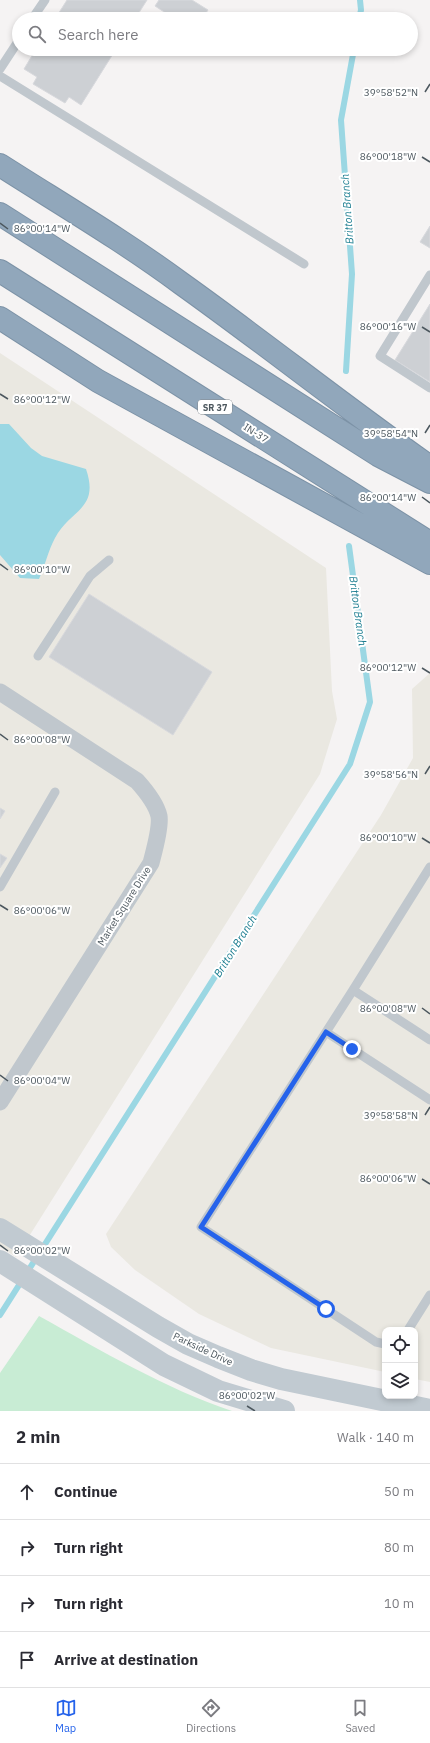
<!DOCTYPE html>
<html lang="en">
<head>
<meta charset="utf-8">
<style>
  body { margin:0; font-family:"IBM Plex Sans",sans-serif; background:#f7f7f7; color:#2b2b33 }
  .controls { position:absolute; right:12px; bottom:12px; display:grid; overflow:hidden; border-radius:8px; box-shadow:0 2px 6px #0003 }
  .controls button { width:36px; height:36px; display:grid; place-items:center; padding:0; border:0; border-bottom:1px solid #e1e1e2; background:#fff; color:#2b2b33; font:20px sans-serif }
  .stop { position:absolute; width:12px; height:12px; margin:-9px; border:3px solid #2563eb; border-radius:50%; background:#fff }
  .stop.end { background:#2563eb; border-color:#fff; box-shadow:0 1px 4px #0008 }
  .list { margin:0; padding:0; list-style:none }
  h2 { display:flex; justify-content:space-between; align-items:center; height:52px; margin:0; padding:0 16px; font-size:17px }
  h2 small { font-size:13px; font-weight:400; color:#7c7c81 }
  .list li { display:grid; grid-template-columns:26px 1fr auto; gap:12px; align-items:center; box-sizing:border-box; height:56px; padding:0 16px; border-top:1px solid #e1e1e2 }
  .list b { display:block; font-size:15px; white-space:nowrap }
  .list em { font-size:13px; font-style:normal; color:#7c7c81 }
  .icon { flex:none; width:22px; height:22px; fill:none; stroke:currentColor; stroke-width:2; stroke-linecap:round; stroke-linejoin:round }
  .map { position:relative; flex:none; width:430px; height:1411px; overflow:hidden }
  .search { position:absolute; background:#fff; box-shadow:0 2px 6px #0003; left:12px; right:12px; top:12px; height:44px; display:flex; align-items:center; gap:10px; box-sizing:border-box; padding:0 14px; border-radius:22px; color:#7c7c81; font-size:15px }
  .sheet { height:276px; background:#fff }
  nav { display:flex; justify-content:space-around; align-items:center; box-sizing:border-box; height:56px; border-top:1px solid #e1e1e2; background:#fff; font-size:11px; color:#7c7c81 }
  nav a { display:grid; justify-items:center; gap:2px }
  nav .on { color:#2563eb }
  .map>svg:first-child { display:block }
  .commercial { fill:#eae8e1 }
  .green { fill:#c8ecd4 }
  .water { fill:#9bd7e3 }
  .lines { fill:none; stroke-linecap:round; stroke-linejoin:round }
  .stream { stroke:#9bd7e3; stroke-width:6 }
  .building { fill:#cdd0d4; stroke:#d8d9dd }
  .highway-casing { stroke:#7c92a6; stroke-width:24 }
  .lane { stroke:#c0c7cd; stroke-width:9 }
  .street { stroke:#c0c7cd; stroke-width:17 }
  .secondary { stroke:#c1cad1; stroke-width:22 }
  .highway { stroke:#91a7bb; stroke-width:22 }
  .route { stroke:#2563eb; stroke-width:5 }
  .ticks { fill:none; stroke:#4c575e; stroke-width:1.5 }
  .labels { text-anchor:middle; dominant-baseline:central; stroke-width:4; stroke-linejoin:round; paint-order:stroke }
  .shield { fill:#fff; stroke:#82898e; stroke-width:1 }
  .shield-label { font-size:9px; font-weight:bold; fill:#4c575e }
  .street-label { font-size:10px; fill:#4c575e; stroke:#fff }
  .water-label { font-size:11px; font-style:italic; fill:#1d7e91; stroke:#fff }
  .ticks-label { font-size:10px; text-anchor:middle; fill:#4c575e; stroke:#fff; stroke-width:4; stroke-linejoin:round; paint-order:stroke }
</style>
</head>
<body>
<div class="map">
<svg width="430" height="1411" viewBox="0 0 430 1411">
  <rect width="100%" height="100%" fill="#f5f3f3"/>
  <!-- commercial -->
  <path class="commercial" d="M0,353L326,568L332,691L337,719L320,774L16,1257L0,1247Z
    M430,673V1382L415,1379V1330H385V1372L271,1348L199,1314L135,1270L111,1247L106,1234L381,815L413,758L412,689Z"/>
  <!-- green -->
  <path class="green" d="M39,1316C102,1351 164,1388 232,1411H0V1373Z"/>
  <!-- water -->
  <path class="water" d="M0,424H9L31,448L42,456L86,469C100,510 70,509 55,538C48,551 45,566 39,579L20,578L0,555Z"/>
  <g class="lines">
    <!-- stream -->
    <path class="stream" d="M359,19L361,10L360,0
      M346,371L352,274L341,120L354,49
      M0,1315L350,764L370,702L349,546"/>
  </g>
  <!-- building -->
  <path class="building" d="M67,0H147L135,19H55Z
    M159,0H192L208,10L202,19H175L155,6Z
    M36,49H116L81,105L69,97L65,103L33,84L37,77L24,69Z
    M430,226V248L420,242Z
    M430,304V382L395,360Z
    M89,594L212,672L173,735L49,657Z
    M0,808L5,811L0,819Z
    M0,854L7,858L0,868Z"/>
  <g class="lines">
    <!-- highway casing -->
    <g class="highway-casing">
      <path id="highway" d="M0,165C61,204 124,241 182,284C266,344 346,408 430,467
        M0,214L378,455L430,482
        M0,271L430,543
        M0,318L98,381L430,563"/>
    </g>
    <!-- lane -->
    <path class="lane" d="M32,19L45,0
      M0,69L19,40
      M0,76L304,264
      M430,275L380,356L430,388
      M38,656L90,576L109,560
      M430,867L353,990L430,1040
      M0,887L55,792
      M353,990L201,1227L376,1342L385,1344
      M326,1032L430,1100
      M408,1330L430,1295"/>
    <!-- street -->
    <path class="street" d="M0,692L137,781C146,791 156,803 159,816C161,828 154,851 151,863L0,1102"/>
    <!-- secondary -->
    <path class="secondary" d="M0,1229L158,1327L188,1344L218,1357L251,1370L281,1379L430,1410
      M0,1261L164,1365L218,1391L284,1411"/>
    <!-- highway -->
    <use href="#highway" class="highway"/>
  </g>
  <g class="lines">
    <!-- route -->
    <path class="route" d="M326,1309L201,1227L326,1032L352,1049"/>
  </g>
  <!-- ticks -->
  <path class="ticks" d="M425,92L430,84M422,157L430,162M0,223L8,229M422,327L430,332M0,394L8,399M425,433L430,425M422,497L430,503M0,564L8,570M422,668L430,673M0,734L8,740M425,774L430,766M422,838L430,843M0,905L8,910M422,1008L430,1014M0,1075L8,1081M425,1115L430,1107M422,1179L430,1184M0,1245L8,1251M247,1406L255,1411"/>
  <g class="labels">
    <!-- shield labels -->
    <rect class="shield" x="198" y="400" width="34" height="14" rx="3"/>
    <g class="shield-label">
      <text x="215" y="407">SR 37</text>
    </g>
    <!-- street labels -->
    <g class="street-label">
      <text transform="translate(256 433) rotate(32)">IN-37</text>
      <text transform="translate(124 906) rotate(-58)">Market Square Drive</text>
      <text transform="translate(203 1349) rotate(25)">Parkside Drive</text>
    </g>
    <!-- water labels -->
    <g class="water-label">
      <text transform="translate(347 209) rotate(-94)">Britton Branch</text>
      <text transform="translate(358 611) rotate(82)">Britton Branch</text>
      <text transform="translate(235 946) rotate(-58)">Britton Branch</text>
    </g>
  </g>
  <g class="ticks-label">
    <text x="391" y="96">39°58'52"N</text>
    <text x="388" y="160">86°00'18"W</text>
    <text x="42" y="232">86°00'14"W</text>
    <text x="388" y="330">86°00'16"W</text>
    <text x="42" y="403">86°00'12"W</text>
    <text x="391" y="437">39°58'54"N</text>
    <text x="388" y="501">86°00'14"W</text>
    <text x="42" y="573">86°00'10"W</text>
    <text x="388" y="671">86°00'12"W</text>
    <text x="42" y="743">86°00'08"W</text>
    <text x="391" y="778">39°58'56"N</text>
    <text x="388" y="841">86°00'10"W</text>
    <text x="42" y="914">86°00'06"W</text>
    <text x="388" y="1012">86°00'08"W</text>
    <text x="42" y="1084">86°00'04"W</text>
    <text x="391" y="1119">39°58'58"N</text>
    <text x="388" y="1182">86°00'06"W</text>
    <text x="42" y="1254">86°00'02"W</text>
    <text x="247" y="1399">86°00'02"W</text>
  </g>
</svg>
<div class="controls">
<button><svg class="icon" aria-label="locate" viewBox="0 0 24 24"><circle cx="12" cy="12" r="6"/><path d="M12 2v4M12 18v4M2 12h4M18 12h4"/></svg></button>
<button><svg class="icon" aria-label="layers" viewBox="0 0 24 24"><path d="M12 4l9 5-9 5-9-5zM3 14l9 5 9-5"/></svg></button>
</div>
<div class="stop" style="left:326px;top:1309px"></div>
<div class="stop end" style="left:352px;top:1049px"></div>
<div class="search"><svg class="icon" aria-label="search" viewBox="0 0 24 24"><circle cx="10" cy="10" r="6"/><path d="M15 15l6 6"/></svg>Search here</div>
</div>
<section class="sheet">
<h2>2 min<small>Walk · 140 m</small></h2>
<ul class="list">
<li><svg class="icon" aria-label="ahead" viewBox="0 0 24 24"><path d="M12 20V5M6 11l6-6 6 6"/></svg><div><b>Continue</b></div><em>50 m</em></li>
<li><svg class="icon" aria-label="right" viewBox="0 0 24 24"><path d="M7 20v-9h11M14 6l5 5-5 5"/></svg><div><b>Turn right</b></div><em>80 m</em></li>
<li><svg class="icon" aria-label="right" viewBox="0 0 24 24"><path d="M7 20v-9h11M14 6l5 5-5 5"/></svg><div><b>Turn right</b></div><em>10 m</em></li>
<li><svg class="icon" aria-label="arrive" viewBox="0 0 24 24"><path d="M6 21V4h12l-3 4 3 4H6"/></svg><div><b>Arrive at destination</b></div></li>
</ul>
</section>
<nav>
<a class="on"><svg class="icon" aria-label="map" viewBox="0 0 24 24"><path d="M3 6l6-2 6 2 6-2v14l-6 2-6-2-6 2zM9 4v14M15 6v14"/></svg>Map</a>
<a><svg class="icon" aria-label="directions" viewBox="0 0 24 24"><path d="M12 3l9 9-9 9-9-9zM9 14v-3h6M13 9l2 2-2 2"/></svg>Directions</a>
<a><svg class="icon" aria-label="saved" viewBox="0 0 24 24"><path d="M7 4h10v16l-5-4-5 4z"/></svg>Saved</a>
</nav>
</body>
</html>
